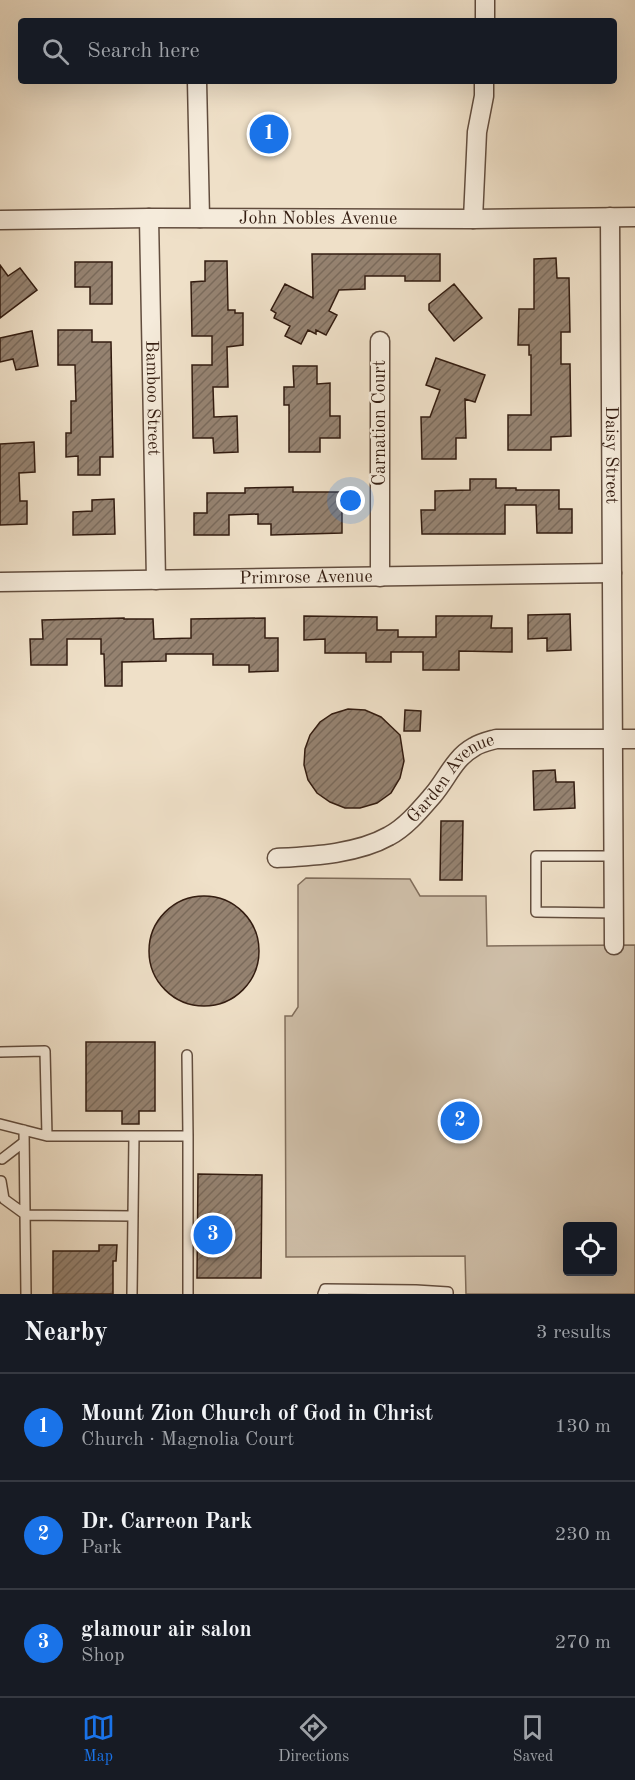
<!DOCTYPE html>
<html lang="en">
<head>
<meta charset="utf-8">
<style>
  body { margin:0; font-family:"Old Standard TT",serif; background:#20242c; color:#f1f3f6 }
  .controls { position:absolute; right:18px; bottom:18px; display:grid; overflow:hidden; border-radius:6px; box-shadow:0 6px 24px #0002 }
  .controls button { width:54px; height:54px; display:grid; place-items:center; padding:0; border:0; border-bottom:2px solid #363941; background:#171b24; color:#f1f3f6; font:30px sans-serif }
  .you { position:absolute; left:351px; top:501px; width:21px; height:21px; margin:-15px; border:4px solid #fff; border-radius:50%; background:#1a73e8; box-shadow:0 0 0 9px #1a73e833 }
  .badge { display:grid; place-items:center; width:39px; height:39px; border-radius:50%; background:#1a73e8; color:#fff; font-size:20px; font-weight:700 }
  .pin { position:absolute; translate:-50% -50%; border:3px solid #fff; box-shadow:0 2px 6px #0006 }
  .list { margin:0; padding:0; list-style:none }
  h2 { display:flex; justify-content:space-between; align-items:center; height:78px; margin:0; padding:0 24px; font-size:26px }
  h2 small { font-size:20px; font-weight:400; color:#9ea1a6 }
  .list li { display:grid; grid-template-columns:39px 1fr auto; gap:18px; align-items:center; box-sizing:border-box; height:108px; padding:0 24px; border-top:2px solid #363941 }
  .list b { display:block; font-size:22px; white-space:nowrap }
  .list p { margin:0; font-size:20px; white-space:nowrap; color:#9ea1a6 }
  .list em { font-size:20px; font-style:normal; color:#9ea1a6 }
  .icon { flex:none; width:33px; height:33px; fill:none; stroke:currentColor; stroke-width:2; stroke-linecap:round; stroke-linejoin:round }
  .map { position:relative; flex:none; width:635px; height:1294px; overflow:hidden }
  .search { position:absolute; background:#171b24; box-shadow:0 6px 24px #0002; left:18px; right:18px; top:18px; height:66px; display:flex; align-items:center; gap:15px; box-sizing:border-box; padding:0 21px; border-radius:6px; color:#9ea1a6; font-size:22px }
  .sheet { height:402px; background:#171b24 }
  nav { display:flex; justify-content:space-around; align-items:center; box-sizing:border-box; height:84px; border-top:2px solid #363941; background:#171b24; font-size:16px; color:#9ea1a6 }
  nav a { display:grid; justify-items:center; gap:3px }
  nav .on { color:#1a73e8 }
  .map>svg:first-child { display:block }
  .green { fill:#cfbfa9; stroke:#816e5c; stroke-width:1.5; fill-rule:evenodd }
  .building { fill:url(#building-hatch); stroke:#331c10; stroke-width:1.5 }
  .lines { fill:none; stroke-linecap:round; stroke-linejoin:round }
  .lane-casing { stroke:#624d3e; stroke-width:12 }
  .street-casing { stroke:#624d3e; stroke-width:21 }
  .lane { stroke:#f5ebdb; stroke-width:9 }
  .street { stroke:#f5ebdb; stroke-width:18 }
  .labels { text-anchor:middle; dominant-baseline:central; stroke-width:5; stroke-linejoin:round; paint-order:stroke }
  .street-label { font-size:18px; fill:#331c10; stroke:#f5ebdb }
</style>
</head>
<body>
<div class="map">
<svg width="635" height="1294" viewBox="0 0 635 1294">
  <defs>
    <pattern id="building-hatch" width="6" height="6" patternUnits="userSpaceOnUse" patternTransform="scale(1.5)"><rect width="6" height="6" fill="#958270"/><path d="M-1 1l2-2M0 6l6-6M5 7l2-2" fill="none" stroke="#7a6a5b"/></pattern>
  </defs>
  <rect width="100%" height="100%" fill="#efe0c8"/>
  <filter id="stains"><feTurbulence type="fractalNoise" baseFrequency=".00333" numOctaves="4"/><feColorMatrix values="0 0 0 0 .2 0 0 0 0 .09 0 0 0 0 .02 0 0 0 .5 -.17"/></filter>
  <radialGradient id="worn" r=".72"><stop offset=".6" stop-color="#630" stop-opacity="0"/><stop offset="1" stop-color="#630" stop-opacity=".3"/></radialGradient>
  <!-- green -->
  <path class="green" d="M306,878L410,879L420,896H486L487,946L635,945V1294H466L465,1256L286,1257L285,1016H292L298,1007V885ZM568,1226H612V1272H568Z"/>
  <!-- building -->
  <path class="building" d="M312,254H440V281H405V276H365V289L339,290L329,311L337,315L326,335L316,330V334L308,330L301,344L285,336L290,326L274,318L276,313L271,310L285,284L313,298Z
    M556,258L557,278H569L570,332H561V364H570L571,436L551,437V450H508V415H531V355H529V345H518L519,309H534V259Z
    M205,261H227L228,310H235V313H243V345L227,347L228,387H213L214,417L237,416L238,452L214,453L213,438H193L192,365H212V336H192L191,282L205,281Z
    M75,262H112V304H90V287H75Z
    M0,265L8,276L20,268L37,290L0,318Z
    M454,284L482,318L454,341L429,310V304Z
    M58,330H92V342H111L113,457H100V475H78V456L66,457V433H71V401H76L75,365H58Z
    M32,331L38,366L16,370L13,359L0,362V338Z
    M436,358L485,375L475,402L465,399L466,438H456V459H422L421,417H430L440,390L426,385Z
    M293,366H317V384L330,383V416H340V438H320V452H289V405H284V387H294Z
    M34,442L35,472L19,473L20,501H27V524L0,525V444Z
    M470,479H496V488H516V490H559V509H572V533H537L536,505H505V534H422L421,510H435V491L470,490Z
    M293,487V492H342V533L271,535V524H258V514L229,515V535H194V513H207V493H245V488Z
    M114,499L115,534L73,535V512L92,511V500Z
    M570,614L571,650L547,651V638L528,639V615Z
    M304,616L377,617V630H398V637H436V616H492L491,628H512V652L459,651V670H423V652H391V662H366V653H325V639L304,640Z
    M124,618V619H153L154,639L191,638V619L265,618V638H278V671L249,672V665H213V654H166V661L122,662V686H105L104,654H101V639H67V665H31L30,639H43L42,620Z
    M348,709L365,710L381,717L400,735L404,761L400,778L391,793L377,803L360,808H345L330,802L317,793L308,780L304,765L305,749L310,735L320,722L332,714Z
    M405,710L421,711L420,731H404Z
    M555,770L556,782H574L575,808L534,810L533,771Z
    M441,821H463L462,880H440Z
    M149 951a55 55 0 1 1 110 0a55 55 0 1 1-110 0Z
    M86,1042H155V1111H139V1124H122V1111H86Z
    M198,1174L262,1175L261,1278H197Z
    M99,1245H117L116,1261H113V1294H53V1251H99Z"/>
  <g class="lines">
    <!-- lane casing -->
    <g class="lane-casing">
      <path id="lane" d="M614,856H536V912L614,913
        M0,1052L45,1051L47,1136
        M0,1124L47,1136H134L132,1294
        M24,1130L26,1294
        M134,1136H188L187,1055
        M188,1136V1294
        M2,1159L24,1142
        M1,1181L4,1199L26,1215L133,1216
        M323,1294L325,1289L416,1290L448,1292V1294"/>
    </g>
    <!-- street casing -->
    <g class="street-casing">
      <g id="street">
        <path d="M485,21V0"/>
        <path d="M197,81L200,218"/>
        <path id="s1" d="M610,217L614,945"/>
        <path id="s2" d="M149,218L156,580"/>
        <path d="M473,219L477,132L484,96V81"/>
        <path id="s3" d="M0,220L149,218L473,219L635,217"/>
        <path d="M380,341V577"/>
        <path id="s4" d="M0,582L612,573"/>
        <path id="s5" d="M277,858C313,856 357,854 389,836C406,827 420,810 433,795C447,779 454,758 474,747C480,743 489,741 496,739H635"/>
      </g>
    </g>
    <!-- lane -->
    <use href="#lane" class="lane"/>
    <!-- street -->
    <use href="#street" class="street"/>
  </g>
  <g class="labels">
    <!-- street labels -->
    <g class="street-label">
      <text stroke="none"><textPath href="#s3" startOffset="318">John Nobles Avenue</textPath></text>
      <text stroke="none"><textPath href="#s2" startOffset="180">Bamboo Street</textPath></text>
      <text transform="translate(380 423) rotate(-90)">Carnation Court</text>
      <text stroke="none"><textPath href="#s1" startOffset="238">Daisy Street</textPath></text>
      <text stroke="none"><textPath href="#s4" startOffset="306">Primrose Avenue</textPath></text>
      <text stroke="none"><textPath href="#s5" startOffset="201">Garden Avenue</textPath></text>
    </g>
  </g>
  <rect width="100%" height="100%" filter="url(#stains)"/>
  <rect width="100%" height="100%" fill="url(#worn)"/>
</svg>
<div class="controls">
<button><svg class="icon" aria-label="locate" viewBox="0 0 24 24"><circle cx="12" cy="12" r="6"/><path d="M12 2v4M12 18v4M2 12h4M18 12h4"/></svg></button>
</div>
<div class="you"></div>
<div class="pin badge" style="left:269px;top:134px">1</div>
<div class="pin badge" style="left:460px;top:1121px">2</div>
<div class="pin badge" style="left:213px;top:1235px">3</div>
<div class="search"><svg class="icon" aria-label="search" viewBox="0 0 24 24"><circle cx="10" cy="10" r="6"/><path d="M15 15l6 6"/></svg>Search here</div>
</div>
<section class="sheet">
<h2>Nearby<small>3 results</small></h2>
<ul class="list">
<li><span class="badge">1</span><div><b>Mount Zion Church of God in Christ</b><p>Church · Magnolia Court</p></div><em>130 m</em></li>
<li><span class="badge">2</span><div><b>Dr. Carreon Park</b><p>Park</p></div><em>230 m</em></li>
<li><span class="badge">3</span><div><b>glamour air salon</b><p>Shop</p></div><em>270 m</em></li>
</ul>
</section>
<nav>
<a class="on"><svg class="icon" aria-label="map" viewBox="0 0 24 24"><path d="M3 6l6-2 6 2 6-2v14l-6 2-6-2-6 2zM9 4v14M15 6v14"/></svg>Map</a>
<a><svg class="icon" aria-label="directions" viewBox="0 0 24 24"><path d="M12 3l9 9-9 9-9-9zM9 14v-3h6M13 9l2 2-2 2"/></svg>Directions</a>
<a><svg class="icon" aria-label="saved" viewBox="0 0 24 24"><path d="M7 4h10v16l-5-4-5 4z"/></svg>Saved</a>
</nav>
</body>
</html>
